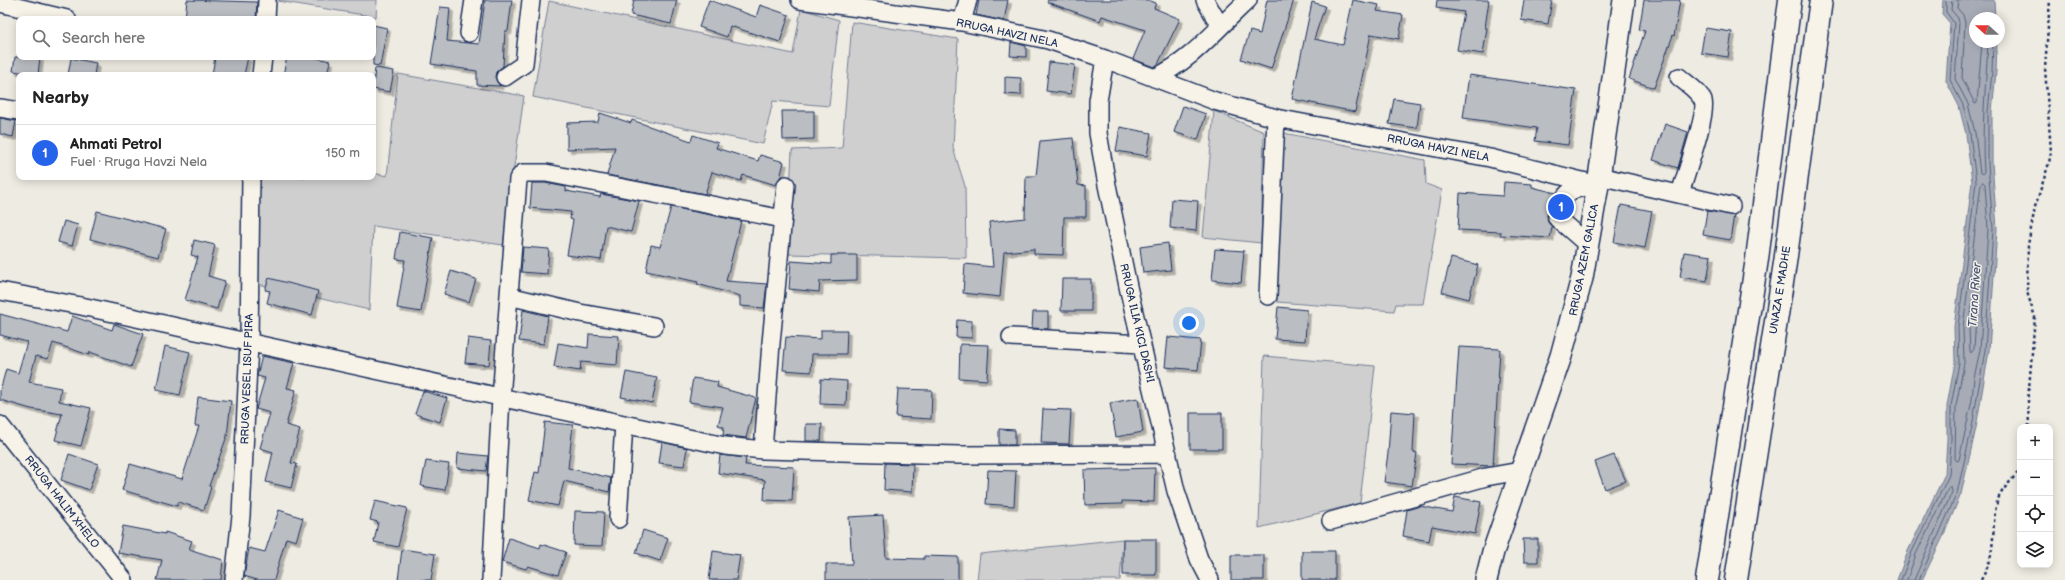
<!DOCTYPE html>
<html lang="en">
<head>
<meta charset="utf-8">
<style>
  body { margin:0; font-family:"Balsamiq Sans",sans-serif; background:#f6f6f6; color:#222 }
  .controls { position:absolute; right:12px; bottom:12px; display:grid; overflow:hidden; border-radius:8px; box-shadow:0 2px 10px #0003 }
  .controls button { width:36px; height:36px; display:grid; place-items:center; padding:0; border:0; border-bottom:1px solid #e0e0e0; background:#fff; color:#222; font:20px sans-serif }
  .compass { position:absolute; left:1969px; top:12px; width:36px; height:36px; border-radius:50%; background:#fff; box-shadow:0 2px 10px #0003; rotate:291deg }
  .you { position:absolute; left:1189px; top:323px; width:14px; height:14px; margin:-10px; border:3px solid #fff; border-radius:50%; background:#1a73e8; box-shadow:0 0 0 6px #1a73e833 }
  .badge { display:grid; place-items:center; width:26px; height:26px; border-radius:50%; background:#2563eb; color:#fff; font-size:13px; font-weight:700 }
  .pin { position:absolute; translate:-50% -50%; border:2px solid #fff; box-shadow:0 1px 4px #0006 }
  .list { margin:0; padding:0; list-style:none }
  h2 { display:flex; justify-content:space-between; align-items:center; height:52px; margin:0; padding:0 16px; font-size:17px }
  h2 small { font-size:13px; font-weight:400; color:#767676 }
  .list li { display:grid; grid-template-columns:26px 1fr auto; gap:12px; align-items:center; box-sizing:border-box; height:56px; padding:0 16px; border-top:1px solid #e0e0e0 }
  .list b { display:block; font-size:15px; white-space:nowrap }
  .list p { margin:0; font-size:13px; white-space:nowrap; color:#767676 }
  .list em { font-size:13px; font-style:normal; color:#767676 }
  .icon { flex:none; width:22px; height:22px; fill:none; stroke:currentColor; stroke-width:2; stroke-linecap:round; stroke-linejoin:round }
  .map { position:relative; flex:none; width:2065px; height:580px; overflow:hidden }
  .search { position:absolute; background:#fff; box-shadow:0 2px 10px #0003; left:16px; top:16px; width:360px; height:44px; display:flex; align-items:center; gap:10px; box-sizing:border-box; padding:0 14px; border-radius:8px; color:#767676; font-size:15px }
  .panel { position:absolute; background:#fff; box-shadow:0 2px 10px #0003; left:16px; top:72px; width:360px; height:108px; border-radius:8px }
  .map>svg:first-child { display:block }
  .green { fill:#cfcfcf; stroke:#757f96 }
  .water { fill:#a6abb5; stroke:#6e7992 }
  .lines { fill:none; stroke-linecap:round; stroke-linejoin:round }
  .shore { stroke:#536181; stroke-width:1 }
  .building { fill:#babdc2; stroke:#1b2f5e; filter:url(#shadow) }
  .minor-casing { stroke:#1b2f5e; stroke-width:20 }
  .major-casing { stroke:#1b2f5e; stroke-width:24 }
  .highway-casing { stroke:#1b2f5e; stroke-width:25 }
  .path { stroke:#1b2f5e; stroke-width:2.5; stroke-dasharray:3 3; stroke-linecap:butt }
  .minor { stroke:#f7f3e8; stroke-width:17 }
  .major { stroke:#f7f3e8; stroke-width:21 }
  .highway { stroke:#f7f3e8; stroke-width:22 }
  .labels { text-anchor:middle; dominant-baseline:central; stroke-width:3; stroke-linejoin:round; paint-order:stroke }
  .street-label { font-size:11px; fill:#1b2f5e; stroke:#f7f3e8 }
  .water-label { font-size:12px; font-style:italic; fill:#455478; stroke:#f7f3e8 }
</style>
</head>
<body>
<div class="map">
<svg width="2065" height="580" viewBox="0 0 2065 580">
  <defs>
    <filter id="shadow"><feDropShadow dx="3.5" dy="3.5" stdDeviation="0" flood-color="#0004"/></filter>
  </defs>
  <rect width="100%" height="100%" fill="#eeebe2"/>
  <filter id="ink" filterUnits="userSpaceOnUse"><feTurbulence type="fractalNoise" baseFrequency=".025" numOctaves="2"/><feDisplacementMap in="SourceGraphic" scale="8" xChannelSelector="R" yChannelSelector="G"/><feConvolveMatrix kernelMatrix="1 2 1 2 8 2 1 2 1" color-interpolation-filters="sRGB"/></filter>
  <g filter="url(#ink)">
    <!-- green -->
    <path class="green" d="M278,0H377L376,17L278,1Z
      M549,1L793,54L801,9L839,20L829,106L773,101L763,144L533,97Z
      M852,22L958,39L953,148L965,186L966,258L787,254L792,150L842,148Z
      M398,74L524,96L503,245L373,226L369,310L258,284L259,177H373V173L387,176Z
      M1214,111L1264,132L1261,243L1203,237Z
      M1283,133L1425,160L1426,184L1442,190L1423,304H1396L1394,311L1277,302Z
      M1264,356L1375,366L1360,503L1259,528Z
      M1123,539L1120,580H977L980,554Z"/>
    <!-- water -->
    <path class="water" d="M1943,0H1994L1995,18H1975V42H1997L1996,72L1992,111V163L1997,229L1989,351L1976,428L1961,494L1942,539L1922,580H1897L1908,551L1945,474L1947,440V406L1955,362L1954,327L1972,182L1966,134L1959,106L1946,81L1950,23L1942,14Z"/>
    <g class="lines">
      <!-- shore -->
      <path class="shore" d="M1952,0L1951,10L1958,18L1959,23L1955,79L1968,104L1975,133L1980,173L1982,174L1984,172C1981,129 1986,86 1988,42
        M1958,0L1957,8L1963,15L1965,23L1962,78L1975,104L1977,103L1982,42
        M1983,182L1985,184L1988,229L1980,350L1974,378L1972,400L1959,460L1957,461L1955,459L1956,406L1964,363L1963,327L1981,184Z
        M1975,299L1977,301L1974,349L1971,353L1970,351L1969,328L1973,301Z
        M1901,580L1912,552L1949,475L1951,440V406L1959,363L1958,327L1976,182L1970,133L1963,105L1950,80L1954,23L1946,12V0
        M1907,580L1916,554L1949,487L1951,486L1952,492L1914,580
        M1919,580L1957,493L1972,427L1985,350L1993,229L1988,164V111L1992,72L1993,42"/>
    </g>
    <!-- building -->
    <path class="building" d="M187,0L257,2L256,19H185Z
      M485,0H512L508,31H505L503,66L496,72L495,77L500,86L477,85V71L431,64L440,7L450,8L447,41L479,44Z
      M634,0H677L671,24L631,15Z
      M709,0L756,17L760,5L789,15L780,42L730,26L727,37L699,27Z
      M979,0H1008L1004,21L976,15Z
      M1048,0H1148L1156,3L1154,8L1180,19L1158,64L1154,67L1133,59L1145,30L1102,16L1100,21L1047,2Z
      M1267,0H1294L1271,69L1241,59L1250,31L1260,34Z
      M1353,0L1379,5L1377,11L1403,15L1399,39L1371,34L1355,112L1292,99L1312,2L1325,6L1314,39L1343,45Z
      M1437,0H1489L1485,28H1487L1483,54L1457,50L1464,12L1436,8Z
      M1524,0H1552L1548,24L1521,20Z
      M1644,0H1680L1674,36L1673,35L1654,88L1629,79L1645,31L1639,30Z
      M373,25L387,28L380,66L373,65Z
      M1705,28L1732,32L1728,57L1701,53Z
      M1011,42L1026,46V57L1010,56Z
      M15,57H40L38,75L13,71Z
      M215,57H248L244,75H212Z
      M287,57H313L330,61L327,75H283Z
      M71,58L96,63L94,75H68Z
      M1049,62L1075,65L1071,94L1046,91Z
      M375,68L394,71L390,92L373,89Z
      M1469,75L1576,90L1568,145L1535,141L1537,128L1463,118Z
      M1005,77L1021,78V95L1005,94Z
      M1394,99L1420,103L1417,128L1389,124Z
      M1183,106L1206,114L1198,140L1174,132Z
      M782,111H814V139L783,140Z
      M600,113L631,123L632,120L691,141L693,135L718,143L716,148L758,161L760,155L784,162L780,178L776,185L743,175L741,181L712,172L705,194L607,175L615,147L567,149V123L598,122Z
      M0,118L16,121L13,137L0,134Z
      M1665,124L1688,132L1678,168L1653,160Z
      M1120,127L1151,133L1147,156L1116,151Z
      M1073,138L1078,185L1086,186V217H1064L1063,255L1034,254V249L1004,252L1000,297L963,293L965,264L993,267L989,222L1025,218L1026,176H1036L1040,141Z
      M1504,182L1532,184V187L1556,193L1547,215L1548,221L1552,227L1550,238L1500,235L1501,232L1458,230L1460,193L1503,196Z
      M532,183H545L566,187V191L600,197L601,194L639,201L631,232L606,226L601,260L567,255L573,220L570,219L571,212L530,208Z
      M1172,199L1198,201L1196,231L1170,228Z
      M1621,205L1652,211L1645,248L1614,242Z
      M671,207L741,221L726,281L767,284L764,308L740,306V296L697,284L698,282L646,271L651,245L660,247Z
      M97,211L166,229L158,257L90,239Z
      M1707,211L1734,215L1730,240L1703,235Z
      M64,221L78,225L72,246L58,242Z
      M400,232L433,238L421,312L397,308L405,260L396,259Z
      M194,240L215,245L208,276L225,281L217,309L185,300L198,257L191,255Z
      M1168,243L1171,270L1143,273L1140,247Z
      M523,247L549,249L547,274L521,272Z
      M1215,249L1244,251L1241,283L1212,280Z
      M1684,252L1711,256L1707,281L1680,277Z
      M831,255H857V280L820,281L819,292L789,289L791,261L831,264Z
      M1451,258L1478,265L1469,299L1442,292Z
      M451,271L476,279L469,302L444,294Z
      M269,278L318,291L312,315L267,303L270,291L265,290Z
      M1062,279H1091V311H1061Z
      M1278,307L1307,310L1305,341L1275,339Z
      M523,310L548,316L544,344L519,341Z
      M1033,312H1048V329L1032,328Z
      M0,314L67,332L72,316L112,330L114,324L143,334L131,367L90,352L89,355L53,343L48,359L36,356L29,382L61,388L59,401L91,408L81,446L55,440L62,414L31,409L0,400V391L6,369L18,373L27,342L0,335Z
      M957,320L972,321V338L956,337Z
      M821,330H847L846,354H812L811,372L783,370L786,337L821,339Z
      M589,334L619,336L617,365L581,362L580,371L554,367L558,343L588,348Z
      M1168,337L1201,340L1198,370L1165,367Z
      M468,338L491,341L489,365L465,363Z
      M960,344L989,345L987,380L959,378Z
      M165,346L190,352L180,395L156,390Z
      M1459,347L1500,349L1493,466L1451,464Z
      M262,356L294,363L287,388L296,390L286,425L300,429L291,463L297,464L291,488L266,482L273,452L260,448L270,413L256,409L265,378L257,376Z
      M626,372L657,378L652,403L621,397Z
      M693,378L718,382L717,387L756,398L746,438L723,435L724,427L718,425L723,407L689,402Z
      M821,379L847,381L846,405L820,404Z
      M898,389L932,390L931,419L896,417Z
      M423,391L447,398L440,422L415,414Z
      M198,397L231,401L227,436L209,486L211,487L204,510L178,502L177,506L122,490L130,464L182,479L199,426H195Z
      M1138,398L1143,432L1116,437L1110,403Z
      M1043,409L1071,410L1069,444L1041,443Z
      M1391,411L1415,413L1413,452L1417,453L1412,486L1384,482L1388,453Z
      M1190,413H1222V449H1190Z
      M545,422L573,425L568,468L611,478L609,492L564,481L558,506L529,500L535,472L539,473Z
      M806,424H822L821,441H806Z
      M999,429L1015,430V445H999Z
      M662,442L687,448L684,466L659,463Z
      M458,453L488,456L486,471L457,468Z
      M69,454L98,464L89,490L61,480Z
      M720,455L746,458L745,465L794,467L792,501L764,500L765,480L718,473Z
      M1614,455L1626,481L1605,489L1595,462Z
      M426,461L449,464L445,490L421,486Z
      M885,463L913,464L912,492L884,490Z
      M1155,468L1154,502L1122,501V504L1085,505L1084,470Z
      M988,470L1016,471L1014,506L986,504Z
      M1455,497L1481,502L1475,534L1432,526L1429,541L1403,536L1407,510L1420,506L1452,512Z
      M375,501L407,508L398,547L374,542L378,522L370,520Z
      M279,510L303,518L296,541L286,538L274,580H257L244,576L249,548L265,552Z
      M575,511L604,512L602,546L574,545Z
      M883,515L886,558L924,559V556L958,557V580H826V564H852L849,517Z
      M123,526L165,534V532L192,541L189,549L223,560L221,580H157L162,560L118,553Z
      M643,530L668,538L660,561L636,553Z
      M509,538L540,548L541,544L566,552L558,575L528,566L526,569L502,562Z
      M1123,539H1156V575H1123Z
      M1523,539H1538V562H1524Z
      M402,549L435,554L431,580H398Z
      M713,551L740,555L736,580H709Z
      M1302,551H1335V580H1302Z
      M1231,555H1264V580H1231Z"/>
    <g class="lines">
      <!-- minor casing -->
      <g class="minor-casing">
        <path id="minor" d="M800,0L962,22L1048,40L1105,59L1215,101L1276,118L1490,158L1598,185
          M1205,0L1220,26
          M0,3L67,19
          M266,19L267,0
          M962,22L968,0
          M469,33L474,0
          M1105,59L1098,101V133L1107,185L1129,291L1176,491L1199,559L1210,580
          M261,75L263,57
          M505,77L524,64L531,0
          M1679,77C1687,84 1699,91 1703,101C1708,113 1684,179 1680,194
          M1154,78C1192,61 1218,27 1248,0
          M0,108L19,111
          M1599,176L1731,206
          M1588,245L1557,218C1566,192 1565,189 1594,186
          M0,291L81,306L725,446L763,450L959,455L1168,454
          M509,296L580,313L654,326
          M1268,296L1276,118
          M1011,337L1142,344
          M0,425L124,580
          M763,450L771,343L786,185
          M618,519L624,424
          M1331,521L1486,477L1520,471
          M234,580L241,516L249,343L251,177
          M491,580L501,398L518,179L523,173H546L783,219"/>
      </g>
      <!-- major casing -->
      <g class="major-casing">
        <path id="major" d="M1486,580L1493,552L1561,356L1582,278L1598,185L1624,0"/>
      </g>
      <!-- highway casing -->
      <g class="highway-casing">
        <path id="highway" d="M1707,580L1757,259L1790,0
          M1736,580L1785,263L1821,0"/>
      </g>
      <!-- path -->
      <path class="path" d="M2029,427L2028,400L2035,317L2027,292L2028,245L2035,207L2049,163L2051,152L2045,68L2050,0
        M1981,580C1984,574 1987,569 1989,563C1995,543 1992,522 1997,502C2001,489 2013,480 2020,469"/>
      <!-- minor -->
      <use href="#minor" class="minor"/>
      <!-- major -->
      <use href="#major" class="major"/>
      <!-- highway -->
      <use href="#highway" class="highway"/>
    </g>
  </g>
  <g class="labels">
    <!-- street labels -->
    <g class="street-label">
      <text transform="translate(1007 33) rotate(12)">RRUGA HAVZI NELA</text>
      <text transform="translate(1438 148) rotate(11)">RRUGA HAVZI NELA</text>
      <text transform="translate(1584 260) rotate(-79)">RRUGA AZEM GALICA</text>
      <text transform="translate(1780 290) rotate(-81)">UNAZA E MADHE</text>
      <text transform="translate(1137 323) rotate(77)">RRUGA ILIA KICI DASHI</text>
      <text transform="translate(247 379) rotate(-88)">RRUGA VESEL ISUF PIRA</text>
      <text transform="translate(62 502) rotate(52)">RRUGA HALIM XHELO</text>
    </g>
    <!-- water labels -->
    <g class="water-label">
      <text transform="translate(1975 295) rotate(-86)">Tirana River</text>
    </g>
  </g>
</svg>
<div class="controls">
<button>+</button>
<button>−</button>
<button><svg class="icon" aria-label="locate" viewBox="0 0 24 24"><circle cx="12" cy="12" r="6"/><path d="M12 2v4M12 18v4M2 12h4M18 12h4"/></svg></button>
<button><svg class="icon" aria-label="layers" viewBox="0 0 24 24"><path d="M12 4l9 5-9 5-9-5zM3 14l9 5 9-5"/></svg></button>
</div>
<svg class="compass" viewBox="-18 -18 36 36"><path d="M0-13l5 13h-10z" fill="#e53935"/><path d="M0 13l5-13h-10z" fill="#767676"/></svg>
<div class="you"></div>
<div class="pin badge" style="left:1561px;top:207px">1</div>
<div class="search"><svg class="icon" aria-label="search" viewBox="0 0 24 24"><circle cx="10" cy="10" r="6"/><path d="M15 15l6 6"/></svg>Search here</div>
<section class="panel">
<h2>Nearby<small></small></h2>
<ul class="list">
<li><span class="badge">1</span><div><b>Ahmati Petrol</b><p>Fuel · Rruga Havzi Nela</p></div><em>150 m</em></li>
</ul>
</section>
</div>
</body>
</html>
